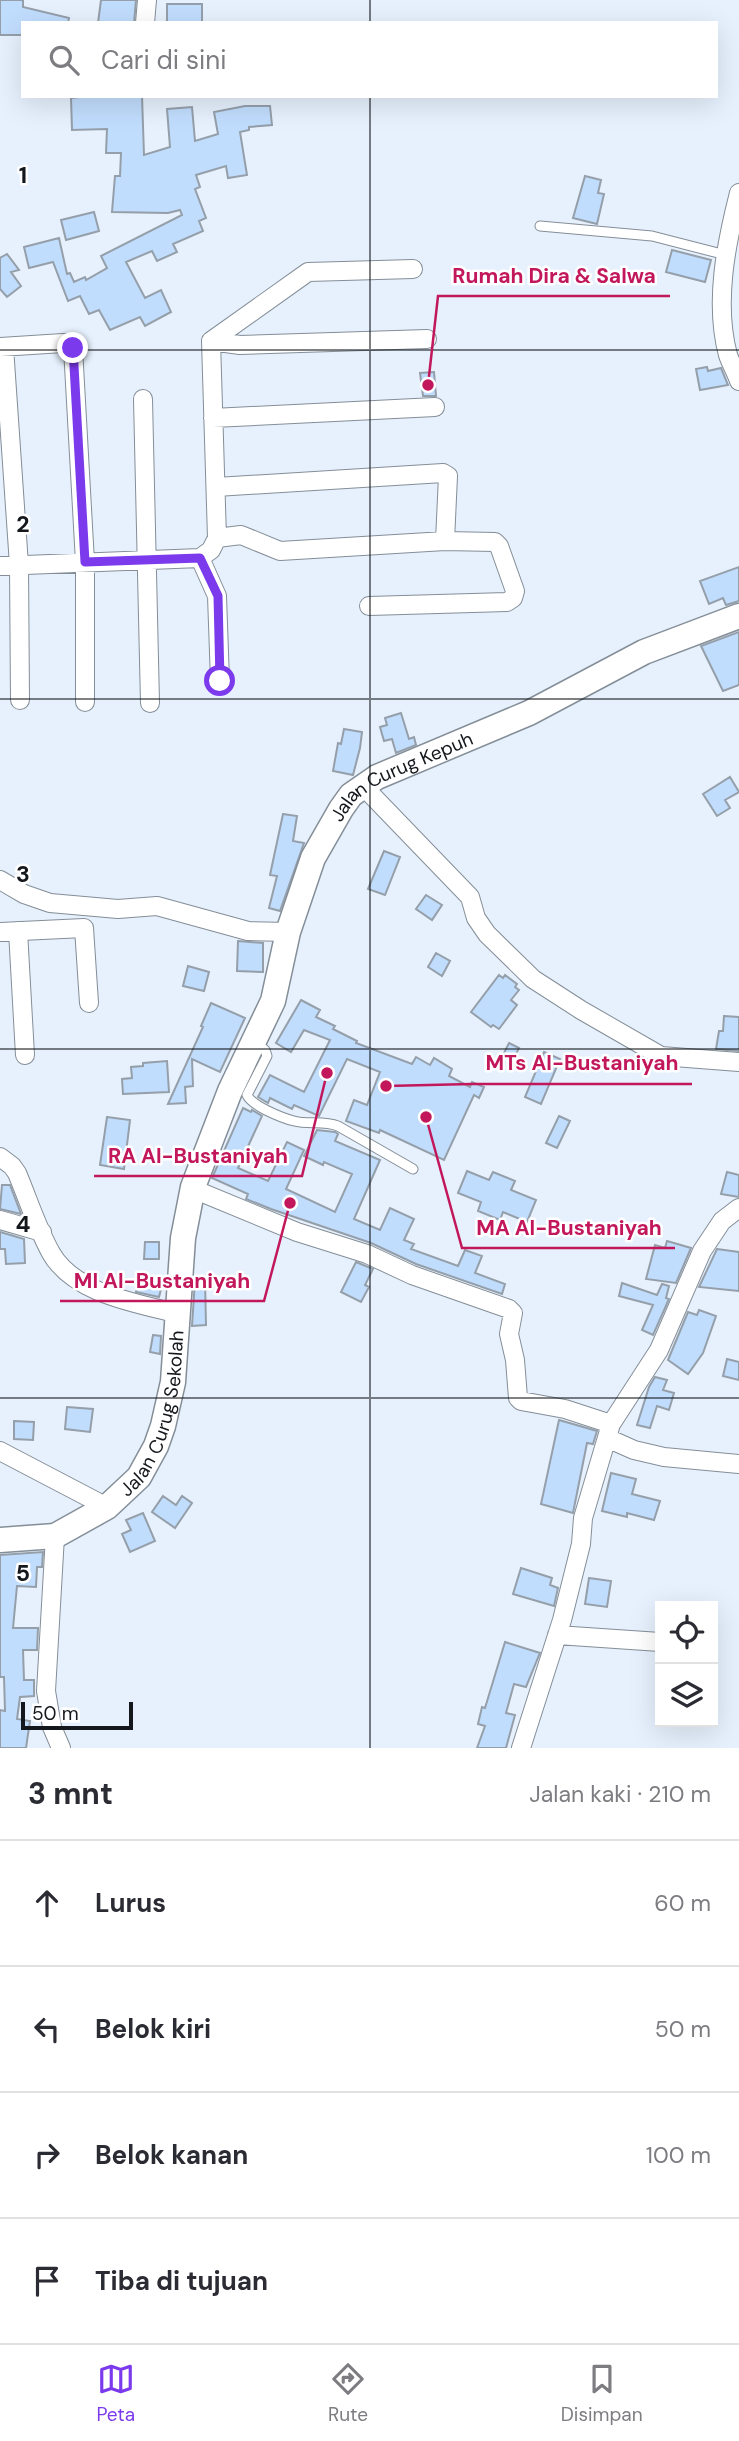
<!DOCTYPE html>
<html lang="id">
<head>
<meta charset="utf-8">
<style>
  body { margin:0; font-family:"DM Sans",sans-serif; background:#f2f2f3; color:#2b2b33 }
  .controls { position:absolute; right:21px; bottom:21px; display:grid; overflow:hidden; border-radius:0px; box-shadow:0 7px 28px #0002 }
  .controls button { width:63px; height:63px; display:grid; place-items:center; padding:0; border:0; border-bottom:2px solid #e1e1e2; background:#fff; color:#2b2b33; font:35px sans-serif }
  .scale { position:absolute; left:21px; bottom:18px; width:112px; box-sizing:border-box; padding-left:7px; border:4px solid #14171b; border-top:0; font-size:19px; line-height:24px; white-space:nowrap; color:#14171b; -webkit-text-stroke:5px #fff; paint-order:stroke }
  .stop { position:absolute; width:21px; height:21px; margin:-16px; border:5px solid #7c3aed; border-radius:50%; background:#fff }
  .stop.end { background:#7c3aed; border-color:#fff; box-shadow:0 2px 7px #0008 }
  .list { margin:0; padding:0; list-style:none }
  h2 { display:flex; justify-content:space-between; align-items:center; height:91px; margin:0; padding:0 28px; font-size:30px }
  h2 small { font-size:23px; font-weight:400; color:#7c7c81 }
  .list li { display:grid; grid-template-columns:46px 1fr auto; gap:21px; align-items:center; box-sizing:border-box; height:126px; padding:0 28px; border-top:2px solid #e1e1e2 }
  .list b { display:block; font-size:26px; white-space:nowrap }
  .list em { font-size:23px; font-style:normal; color:#7c7c81 }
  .icon { flex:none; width:38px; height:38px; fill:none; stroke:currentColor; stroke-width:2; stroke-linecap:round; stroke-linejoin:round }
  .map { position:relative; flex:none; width:739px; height:1748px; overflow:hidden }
  .search { position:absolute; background:#fff; box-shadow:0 7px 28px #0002; left:21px; right:21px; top:21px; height:77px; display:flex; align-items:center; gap:18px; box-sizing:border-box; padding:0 24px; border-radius:0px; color:#7c7c81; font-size:26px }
  .sheet { height:595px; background:#fff }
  nav { display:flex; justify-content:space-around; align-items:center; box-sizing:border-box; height:98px; border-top:2px solid #e1e1e2; background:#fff; font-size:19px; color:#7c7c81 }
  nav a { display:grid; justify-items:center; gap:4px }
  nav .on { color:#7c3aed }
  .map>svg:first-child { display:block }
  .building { fill:#c1ddfd; stroke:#959faa; stroke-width:2 }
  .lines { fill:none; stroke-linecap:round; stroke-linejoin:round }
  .lane-casing { stroke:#848e98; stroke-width:11 }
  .street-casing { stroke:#848e98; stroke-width:20 }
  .secondary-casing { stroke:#848e98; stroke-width:27 }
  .lane { stroke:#fff; stroke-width:9 }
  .street { stroke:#fff; stroke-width:18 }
  .secondary { stroke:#fff; stroke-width:24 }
  .route { stroke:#7c3aed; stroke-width:9 }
  .grid { fill:none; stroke:#14171b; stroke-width:2; stroke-opacity:0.55 }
  .labels { text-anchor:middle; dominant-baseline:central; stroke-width:5; stroke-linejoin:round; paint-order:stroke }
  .street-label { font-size:19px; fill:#14171b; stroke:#fff }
  .grid-label { font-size:23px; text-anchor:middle; font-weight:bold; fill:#14171b; stroke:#fff; stroke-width:5; stroke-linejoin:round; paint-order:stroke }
  .leader { fill:none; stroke:#c2185b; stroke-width:2.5 }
  .callout-dot { fill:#c2185b; stroke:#fff; stroke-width:2.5 }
  .callout-label { font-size:21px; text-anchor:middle; font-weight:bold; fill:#c2185b; stroke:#fff; stroke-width:5; stroke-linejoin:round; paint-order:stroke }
</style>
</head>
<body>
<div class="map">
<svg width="739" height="1748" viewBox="0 0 739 1748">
  <rect width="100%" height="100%" fill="#e6f1fd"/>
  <!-- building -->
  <path class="building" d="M0,0H23V7L69,18L68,23H23V35H0Z
    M101,0H136L134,23H98Z
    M167,4H202V23H167Z
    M88,96H142L144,155L170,147L167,109L192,107L195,141L218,134L214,112L245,106H270L272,125L249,127V130L240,132L247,175L228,178L226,166L196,175L200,187L195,189L206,218L199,221L203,231L173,244L177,252L157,261L152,251L126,262L145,298L161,290L171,312L145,326L140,317L110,330L99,310L89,314L80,296L68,301L53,262L29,268L24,247L59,238L67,274L70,273L74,282L85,277L86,280L107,268L101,256L182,215L180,210L168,213L112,212L115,176H120L121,153H106L107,129L72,130L71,98Z
    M585,176L601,180L598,193L604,194L597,224L573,218Z
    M94,212L99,231L66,240L61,220Z
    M672,250L711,260L705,282L666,272Z
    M7,254L19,270L11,272L21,286L7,297L0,289V258Z
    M707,367L708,371L721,368L728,385L700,390L696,369Z
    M434,372L436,396H423L420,373Z
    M739,567V601L726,605L723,598L709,604L700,581Z
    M739,632V685L723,691L701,646Z
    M401,713L409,739L414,737L416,745L396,753L392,739L384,741L380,727L387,725L385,718Z
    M344,729L362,732L360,748L353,775L333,771L338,743L341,744Z
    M730,777L739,792L725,800L730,808L717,816L703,794Z
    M283,814L297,816L293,841L304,843L280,911L269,908L277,876L270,875Z
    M384,851L400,857L385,895L368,889Z
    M426,895L442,905L432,920L416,909Z
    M238,941L263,943V972L237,971Z
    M436,953L450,961L442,976L428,967Z
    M188,966L209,972L204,991L183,986Z
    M499,975L503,978L505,975L517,984L515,987L519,990L511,1000L517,1005L499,1029L493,1025L491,1027L471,1012Z
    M301,1000L320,1010L316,1017L335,1026L333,1029L357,1041L356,1043L412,1064L416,1057L430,1065L434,1058L452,1069L449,1076L470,1087L472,1082L484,1087L479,1098L474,1095L444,1160L380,1130L379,1133L346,1121L354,1100L367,1105L380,1072L347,1059L319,1116L294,1105L292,1109L270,1098L268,1103L258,1097L270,1075L304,1092L330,1040L304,1030L291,1052L276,1043Z
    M211,1003L245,1018L220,1072L192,1059L193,1086L185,1087L186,1103L168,1104L203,1027L201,1026Z
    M724,1016L739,1017V1051L716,1049L719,1031H723Z
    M509,1043L519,1048L514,1058L504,1053Z
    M544,1052L560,1059L541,1104L525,1097Z
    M167,1061L169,1092L123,1094L122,1079L132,1078L131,1067L143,1066V1063Z
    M243,1108L251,1112L252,1110L262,1116L238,1168L268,1181L287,1142L304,1150L286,1189L335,1212L352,1174L324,1162L323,1165L304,1156L317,1130L335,1132L338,1134L335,1141L380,1160L354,1219L380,1230L390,1208L414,1219L404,1240L414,1244L411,1249L458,1266L465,1250L482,1256L475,1273L505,1284L502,1294L416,1264L371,1243L271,1209L246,1199L248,1194L212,1178Z
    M559,1116L570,1121L557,1148L546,1143Z
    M107,1117L130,1120L124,1169L100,1165Z
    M467,1171L489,1180L493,1172L515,1181L511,1190L536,1200L527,1222L503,1212L500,1220L478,1211L481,1202L458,1193Z
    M727,1172L739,1175V1197L721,1194Z
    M2,1185H10L21,1214L0,1209Z
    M0,1232L24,1239L25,1263L6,1264L5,1249H0Z
    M667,1241L691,1248L676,1283L646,1279L655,1245L665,1248Z
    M145,1242H159V1259H144Z
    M717,1249L739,1252V1291L699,1287Z
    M356,1262L373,1269L365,1285L369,1287L361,1302L341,1292Z
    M140,1276L163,1281L159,1297L136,1292Z
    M205,1279L206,1325L192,1326L195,1280Z
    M622,1283L657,1295L662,1284L669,1286L666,1298L669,1299L653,1335L642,1330L653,1305L619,1296Z
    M699,1310L716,1316L703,1353L688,1374L668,1360L688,1312L697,1315Z
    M153,1335L161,1336L160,1354L150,1352Z
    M727,1359L739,1362V1380L723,1376Z
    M655,1377L667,1380L663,1390L674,1393L669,1410L657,1406L650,1428L637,1425L649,1387Z
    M67,1407L93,1409L90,1432L65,1429Z
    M559,1420L597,1431L593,1444L587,1443L573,1513L541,1504Z
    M14,1421L34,1422L33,1440L14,1439Z
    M611,1473L636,1479L632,1494L660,1501L654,1520L627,1513V1517L602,1511Z
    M163,1496L176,1505L182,1496L192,1503L175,1528L152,1512Z
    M143,1513L155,1541L130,1552L122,1534L131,1530L126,1520Z
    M43,1552L42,1567H37L36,1587L17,1586L13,1628H38L37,1650H23L24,1680H34V1696L20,1697L17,1719L30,1721L26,1748H0V1710L5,1711L4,1677H0V1555Z
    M521,1568L552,1578L550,1585L558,1588L554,1606L513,1594Z
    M589,1578L611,1581L607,1607L585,1604Z
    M505,1642L540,1653L526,1687L514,1684L506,1713L515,1715L506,1748H477L485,1726L478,1724L482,1707L485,1708Z"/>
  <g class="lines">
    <!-- lane casing -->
    <g class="lane-casing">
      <path id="lane" d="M540,226L652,236L726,255
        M255,1042L265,1050L267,1056L247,1095C252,1106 282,1118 294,1121C309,1125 323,1120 338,1126L413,1169"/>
    </g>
    <!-- street casing -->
    <g class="street-casing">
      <path id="street" d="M145,23L147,0
        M739,193C726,244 714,303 728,355C731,364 736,372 739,381
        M211,341L308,272L413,269
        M211,341L240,345L427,339
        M0,347L63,343L73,348L85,562V702
        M4,347L19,565L20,700
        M143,399L150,703
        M213,418L435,407
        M216,487L443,473L448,476L445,541
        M217,538L241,535L280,551L445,541L495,542L499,546L515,591L513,598L507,602L369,606
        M200,558L217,596L220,681
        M0,566L200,558L211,550L217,538L211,341
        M362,785L470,897L476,918L487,934L533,979L581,1010L661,1056L739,1062
        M0,880L24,894L50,903L118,909L157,906L248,931L288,932
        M18,931L25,1055
        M0,932L84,928L89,1003
        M0,1157L12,1166L17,1173C28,1199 37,1228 51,1253C74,1294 137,1303 179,1314
        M193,1189L297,1232L367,1254L412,1275L509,1309L513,1313L509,1334L515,1360L518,1398L521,1401L565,1409L611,1424
        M0,1220L42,1232
        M607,1438L634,1450L664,1457L739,1464
        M0,1451L107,1507
        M55,1536L46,1691L52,1727L61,1748
        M557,1635L660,1642
        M521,1748L562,1620L581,1544L583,1518L611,1424L659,1350L702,1251L722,1221L739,1208"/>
    </g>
    <!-- secondary casing -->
    <g class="secondary-casing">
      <g id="secondary">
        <path id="s1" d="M0,1540L55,1536L107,1507L139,1477L156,1446L163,1426L173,1382L183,1238L193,1187L230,1091L273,1001L288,932L313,858L341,809L351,795L377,777L529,713L644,652L739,616"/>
      </g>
    </g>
    <!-- lane -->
    <use href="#lane" class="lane"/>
    <!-- street -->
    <use href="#street" class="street"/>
    <!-- secondary -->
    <use href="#secondary" class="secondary"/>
  </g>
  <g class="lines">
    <!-- route -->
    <path class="route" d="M73,348L85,562L200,558L218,596L220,681"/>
  </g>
  <!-- grid -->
  <path class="grid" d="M370,0V23M370,96V1748M0,350H739M0,699H739M0,1049H739M0,1398H739"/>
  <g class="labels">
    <!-- street labels -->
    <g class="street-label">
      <text stroke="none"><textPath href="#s1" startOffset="934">Jalan Curug Kepuh</textPath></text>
      <text stroke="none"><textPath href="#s1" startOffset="224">Jalan Curug Sekolah</textPath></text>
    </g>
  </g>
  <g class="grid-label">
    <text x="23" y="183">1</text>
    <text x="23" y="532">2</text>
    <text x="23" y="882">3</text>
    <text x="23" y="1232">4</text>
    <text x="23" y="1581">5</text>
  </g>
  <!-- callouts -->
  <path class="leader" d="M428 385L438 296H670M386 1086L471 1084H692M327 1073L302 1176H94M426 1117L462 1248H675M290 1203L264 1301H60"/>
  <g class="callout-dot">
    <circle cx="428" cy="385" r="7"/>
    <circle cx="386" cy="1086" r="7"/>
    <circle cx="327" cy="1073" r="7"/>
    <circle cx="426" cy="1117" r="7"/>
    <circle cx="290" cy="1203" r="7"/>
  </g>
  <g class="callout-label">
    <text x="554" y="283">Rumah Dira &amp; Salwa</text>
    <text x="582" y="1070">MTs Al-Bustaniyah</text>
    <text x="198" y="1163">RA Al-Bustaniyah</text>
    <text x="569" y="1235">MA Al-Bustaniyah</text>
    <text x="162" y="1288">MI Al-Bustaniyah</text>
  </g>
</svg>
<div class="controls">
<button><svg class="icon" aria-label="locate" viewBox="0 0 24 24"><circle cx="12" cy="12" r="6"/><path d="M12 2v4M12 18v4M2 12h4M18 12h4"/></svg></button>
<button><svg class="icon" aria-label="layers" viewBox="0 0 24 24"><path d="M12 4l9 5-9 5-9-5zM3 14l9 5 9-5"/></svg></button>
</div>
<div class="scale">50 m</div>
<div class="stop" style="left:220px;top:681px"></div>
<div class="stop end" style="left:73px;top:348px"></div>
<div class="search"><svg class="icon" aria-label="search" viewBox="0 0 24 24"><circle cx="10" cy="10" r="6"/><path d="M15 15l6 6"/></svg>Cari di sini</div>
</div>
<section class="sheet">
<h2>3 mnt<small>Jalan kaki · 210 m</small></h2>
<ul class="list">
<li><svg class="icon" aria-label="ahead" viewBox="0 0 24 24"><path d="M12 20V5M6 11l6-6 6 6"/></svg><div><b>Lurus</b></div><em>60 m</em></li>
<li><svg class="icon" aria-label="left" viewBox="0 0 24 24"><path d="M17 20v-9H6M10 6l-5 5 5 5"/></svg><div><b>Belok kiri</b></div><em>50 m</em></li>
<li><svg class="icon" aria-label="right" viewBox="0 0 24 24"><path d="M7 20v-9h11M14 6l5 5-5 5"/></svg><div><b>Belok kanan</b></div><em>100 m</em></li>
<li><svg class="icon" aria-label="arrive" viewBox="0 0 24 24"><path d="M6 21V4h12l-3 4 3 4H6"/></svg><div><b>Tiba di tujuan</b></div></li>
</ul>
</section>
<nav>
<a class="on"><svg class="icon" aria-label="map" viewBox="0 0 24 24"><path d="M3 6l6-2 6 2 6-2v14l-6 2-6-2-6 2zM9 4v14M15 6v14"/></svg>Peta</a>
<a><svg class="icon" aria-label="directions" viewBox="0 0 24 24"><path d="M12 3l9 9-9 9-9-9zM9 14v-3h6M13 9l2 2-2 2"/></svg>Rute</a>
<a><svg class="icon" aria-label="saved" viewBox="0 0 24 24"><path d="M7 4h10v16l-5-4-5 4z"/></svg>Disimpan</a>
</nav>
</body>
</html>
